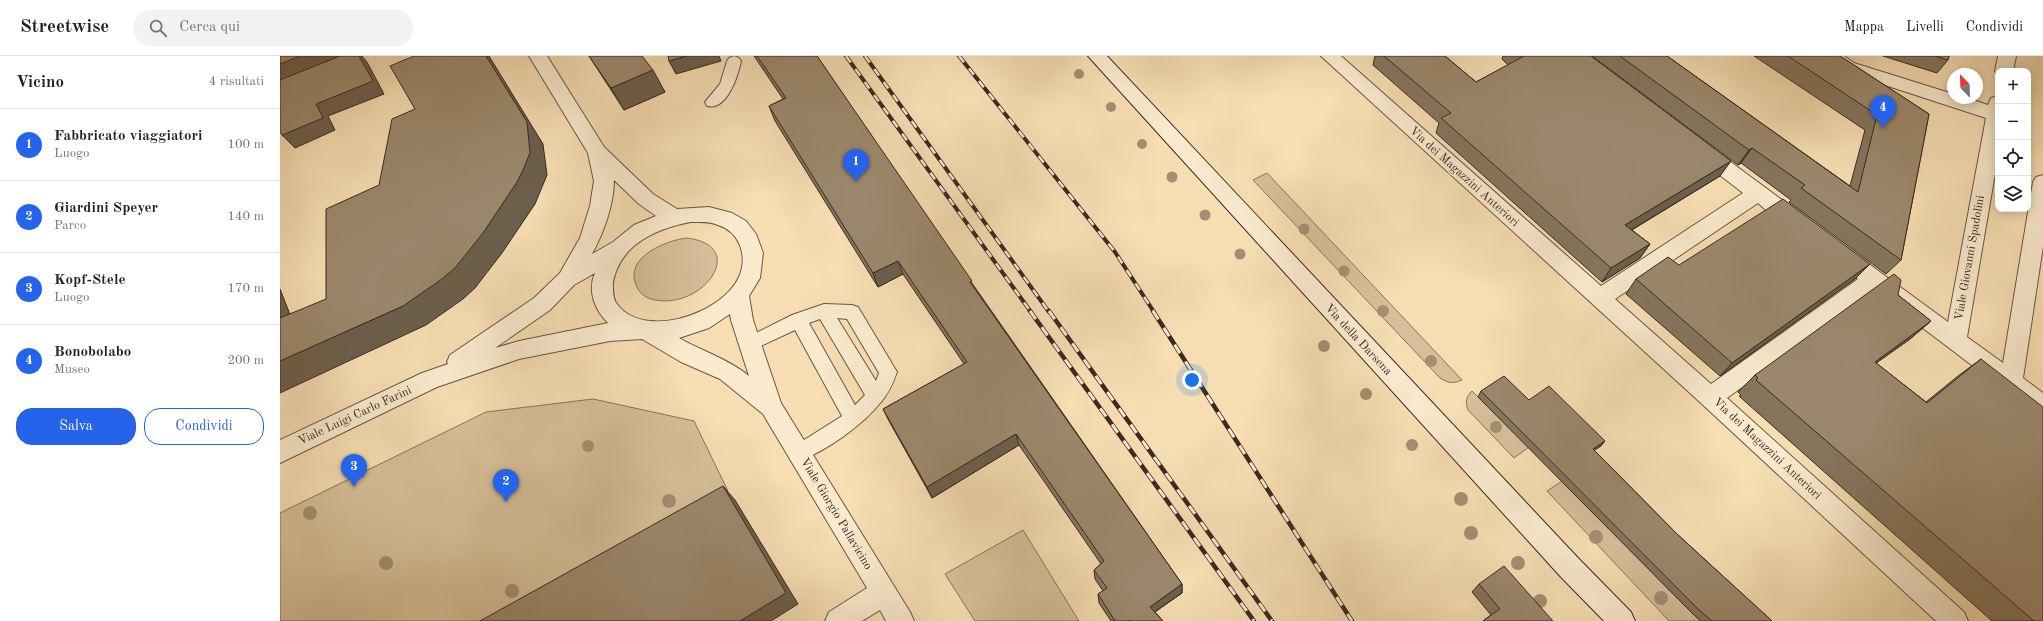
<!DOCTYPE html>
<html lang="it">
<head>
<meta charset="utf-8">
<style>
  body { margin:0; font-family:"Old Standard TT",serif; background:#f2f2f2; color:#202124 }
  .controls { position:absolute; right:12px; top:12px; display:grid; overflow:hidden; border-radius:8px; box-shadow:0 2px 10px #0003 }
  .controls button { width:36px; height:36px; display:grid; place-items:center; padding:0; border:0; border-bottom:1px solid #e0e0e0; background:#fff; color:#202124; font:20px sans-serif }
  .compass { position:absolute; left:1667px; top:12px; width:36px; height:36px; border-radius:50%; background:#fff; box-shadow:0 2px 10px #0003; rotate:337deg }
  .you { position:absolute; left:912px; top:324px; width:14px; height:14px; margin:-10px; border:3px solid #fff; border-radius:50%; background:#1a73e8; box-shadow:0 0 0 6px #1a73e833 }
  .badge { display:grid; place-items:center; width:26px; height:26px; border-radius:50%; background:#2563eb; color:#fff; font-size:13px; font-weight:700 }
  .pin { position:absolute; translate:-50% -33px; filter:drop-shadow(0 1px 2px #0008) }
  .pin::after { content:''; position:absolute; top:21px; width:14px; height:12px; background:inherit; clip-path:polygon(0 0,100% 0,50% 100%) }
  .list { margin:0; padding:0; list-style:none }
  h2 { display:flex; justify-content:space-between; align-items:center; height:52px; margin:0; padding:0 16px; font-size:17px }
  h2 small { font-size:13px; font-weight:400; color:#757577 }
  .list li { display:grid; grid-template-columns:26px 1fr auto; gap:12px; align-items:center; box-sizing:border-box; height:72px; padding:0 16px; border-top:1px solid #e0e0e0 }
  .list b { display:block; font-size:15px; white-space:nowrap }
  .list p { margin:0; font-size:13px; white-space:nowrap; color:#757577 }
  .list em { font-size:13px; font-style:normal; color:#757577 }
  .actions { display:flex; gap:8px; padding:12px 16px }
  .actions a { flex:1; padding:9px 0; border:1px solid #2563eb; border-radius:16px; text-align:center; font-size:14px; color:#2563eb }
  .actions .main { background:#2563eb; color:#fff }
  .icon { flex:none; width:22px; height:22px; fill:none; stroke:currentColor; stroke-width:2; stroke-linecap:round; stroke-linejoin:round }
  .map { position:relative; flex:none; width:1763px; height:565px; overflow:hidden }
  header { display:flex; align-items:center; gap:24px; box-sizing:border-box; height:56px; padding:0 20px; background:#fff; border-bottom:1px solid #e0e0e0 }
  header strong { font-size:19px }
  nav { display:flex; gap:22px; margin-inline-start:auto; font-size:14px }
  .search { width:280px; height:36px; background:#f2f2f2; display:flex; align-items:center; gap:10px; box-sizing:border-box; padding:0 14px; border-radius:22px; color:#757577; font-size:15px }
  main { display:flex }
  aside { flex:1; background:#fff }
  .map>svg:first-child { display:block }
  .green { fill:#d6bf99; stroke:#88745c }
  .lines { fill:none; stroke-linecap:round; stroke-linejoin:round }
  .lane-casing { stroke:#685744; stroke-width:2 }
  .street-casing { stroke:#685744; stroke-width:2 }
  .secondary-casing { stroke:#392a20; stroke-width:2 }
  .lane { fill:#f9eacd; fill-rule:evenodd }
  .street { fill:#f9eacd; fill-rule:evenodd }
  .secondary { fill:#f9eacd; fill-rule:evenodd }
  .rail-far1-casing { stroke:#392a20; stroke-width:4 }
  .rail-casing { stroke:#392a20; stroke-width:4.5 }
  .rail-far1 { stroke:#f9eacd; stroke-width:2.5; stroke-dasharray:8; stroke-linecap:butt }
  .rail { stroke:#f9eacd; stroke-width:3; stroke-dasharray:10; stroke-linecap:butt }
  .tree { fill:#a48f72 }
  .wall { fill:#85755d; stroke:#392a20 }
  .shaded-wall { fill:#6c5f4c; stroke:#392a20 }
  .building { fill:#9b886c; stroke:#392a20 }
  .labels { text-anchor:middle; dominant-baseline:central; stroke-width:3; stroke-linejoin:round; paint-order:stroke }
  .street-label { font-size:12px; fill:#392a20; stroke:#f9eacd }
</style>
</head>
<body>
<header>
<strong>Streetwise</strong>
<div class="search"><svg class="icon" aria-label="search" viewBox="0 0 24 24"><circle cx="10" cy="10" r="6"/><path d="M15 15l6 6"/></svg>Cerca qui</div>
<nav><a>Mappa</a><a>Livelli</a><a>Condividi</a></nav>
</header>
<main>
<aside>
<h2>Vicino<small>4 risultati</small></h2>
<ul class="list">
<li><span class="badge">1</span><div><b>Fabbricato viaggiatori</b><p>Luogo</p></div><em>100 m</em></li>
<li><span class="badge">2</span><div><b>Giardini Speyer</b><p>Parco</p></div><em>140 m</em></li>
<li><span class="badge">3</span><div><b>Kopf-Stele</b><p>Luogo</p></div><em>170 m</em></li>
<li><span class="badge">4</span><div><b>Bonobolabo</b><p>Museo</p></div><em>200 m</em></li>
</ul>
<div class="actions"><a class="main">Salva</a><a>Condividi</a></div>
</aside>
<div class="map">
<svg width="1763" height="565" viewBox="0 0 1763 565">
  <rect width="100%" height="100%" fill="#f6deb2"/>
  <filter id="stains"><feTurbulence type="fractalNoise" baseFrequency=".005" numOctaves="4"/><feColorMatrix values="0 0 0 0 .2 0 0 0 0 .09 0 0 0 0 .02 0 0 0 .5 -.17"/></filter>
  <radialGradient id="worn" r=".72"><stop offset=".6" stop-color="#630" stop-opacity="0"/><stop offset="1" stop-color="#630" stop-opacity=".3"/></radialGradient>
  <!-- green -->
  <path class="green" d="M987,117L1182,324C1173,328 1168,327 1160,322L973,124Z
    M407,182C471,190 421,257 371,243C364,241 359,236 356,229C344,201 387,184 407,182Z
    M1192,335L1249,391L1234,402L1188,354C1185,346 1186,341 1192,335Z
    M313,343L414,365L448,435L215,565H0V457L206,356Z
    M1282,425L1414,559L1421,565H1389L1267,435Z
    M743,474L799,565H695L665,518Z"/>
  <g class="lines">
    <!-- lane casing -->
    <g class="lane-casing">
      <path id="lane" d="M454,0L459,2L461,5C458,20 447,55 427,50L425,46L440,28L447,5L449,2Z
        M544,248L572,249L578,251L617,316C613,327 609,337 601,346C583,369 546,395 519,405L513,403L510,397L513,391L562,360L515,274L470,295L464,293L461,288L464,283L512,259ZM557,262L567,263L599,317L596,325ZM540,263L585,339L575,349L529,267Z"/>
    </g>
    <!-- street casing -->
    <g class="street-casing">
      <path id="street" d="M249,0H267L324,91L373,138L397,153L429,151L452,157L466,165L476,178L483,197L480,222L469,240L473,264L501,347L630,556L634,565H606L600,554L582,565H545L549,556L587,532L483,358L440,323L401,306L362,283L330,285L239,303L157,331L0,407V384L142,317L168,308L167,306L170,299L254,242L280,217L300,182L310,150L314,125L308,97ZM334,124L359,148L376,160L354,169L333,186L312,198C324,176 334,148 334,124ZM411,166C420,166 430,165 438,169C460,176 468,200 459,221C445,250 401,268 371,265C358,264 345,259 337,248C333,243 333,236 333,231C332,224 335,219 337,213C349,184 383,171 411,166ZM315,217C307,235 315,254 328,267L239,285L215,292L270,254L294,229ZM450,258L451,264L469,320C448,303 422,295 399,282L429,272Z
        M1041,0H1061L1321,230L1463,137L1415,100L1412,95L1415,90L1422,88L1429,90L1525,161L1528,167L1525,173C1508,178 1490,157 1478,147L1335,243L1431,328L1578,223L1553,204L1550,198L1553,192L1560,190L1567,192L1668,266L1706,62L1562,15L1545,4L1542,0H1564L1574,7L1673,38V42H1687L1708,49L1711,42L1718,40V100L1687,281L1723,307L1753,126L1756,121L1763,119V190L1743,322L1763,337V360L1755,357L1594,235L1447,342L1684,556L1688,565H1656L1422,348Z
        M1718,0H1736L1733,15H1718V19L1715,15Z"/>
    </g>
    <!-- secondary casing -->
    <g class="secondary-casing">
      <path id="secondary" d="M808,0H827L1298,502L1351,556L1355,565H1324L1280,520Z"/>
    </g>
    <!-- lane -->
    <use href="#lane" class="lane"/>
    <!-- street -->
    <use href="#street" class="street"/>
    <!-- secondary -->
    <use href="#secondary" class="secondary"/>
    <!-- rail-far1 casing -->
    <g class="rail-far1-casing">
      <path id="rail-far1" d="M566,0L751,256
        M585,0L769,256
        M679,0L835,196L874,256"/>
    </g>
    <!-- rail casing -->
    <g class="rail-casing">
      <path id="rail" d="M750,255L974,565
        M769,255L992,565
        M873,255L1072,565"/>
    </g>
    <!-- rail-far1 -->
    <use href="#rail-far1" class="rail-far1"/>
    <!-- rail -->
    <use href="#rail" class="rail"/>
  </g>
  <!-- trees -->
  <g class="tree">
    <circle cx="799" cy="18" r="5"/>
    <circle cx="831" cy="51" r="5"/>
    <circle cx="862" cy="88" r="5"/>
    <circle cx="892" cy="121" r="5.5"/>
    <circle cx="925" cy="159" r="5.5"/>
    <circle cx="1024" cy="173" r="5.5"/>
    <circle cx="960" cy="198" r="5.5"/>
    <circle cx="1064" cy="215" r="5.5"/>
    <circle cx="1103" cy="255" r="6"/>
    <circle cx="1044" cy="290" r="6"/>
    <circle cx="1151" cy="305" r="6"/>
    <circle cx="1086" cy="338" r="6"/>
    <circle cx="1216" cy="371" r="6"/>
    <circle cx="1132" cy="389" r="6"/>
    <circle cx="308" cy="390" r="6"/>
    <circle cx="1181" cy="443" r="7"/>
    <circle cx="389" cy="445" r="7"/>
    <circle cx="30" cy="457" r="7"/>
    <circle cx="1191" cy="477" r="7"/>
    <circle cx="1316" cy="481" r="7"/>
    <circle cx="106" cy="507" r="7"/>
    <circle cx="1238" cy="507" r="7"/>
    <circle cx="232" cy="535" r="7"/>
    <circle cx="1381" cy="542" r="7"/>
    <circle cx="1260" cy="545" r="7"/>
  </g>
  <!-- wall -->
  <path class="wall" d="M309,0H362L385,36L344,54Z
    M474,0H537L694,230L902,528V537L875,556L883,565H831L819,547L818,538L823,535L815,523L814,514L821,508L739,389L652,442L609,365L603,353L684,308L623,218L598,231L495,65L489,50L503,43Z
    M1095,0H1165L1196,26L1228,9L1222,3L1223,0H1311L1440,120L1352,174L1370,188L1360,202L1322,226L1156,77L1159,67L1093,9Z
    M1312,0H1387L1570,130L1585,74L1474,0H1560L1649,58L1621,204L1606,218L1509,146L1511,144L1461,107L1458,109Z
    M1603,0H1669L1668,4L1657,17Z
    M1590,208L1575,223L1440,320L1346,238L1356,223L1399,209Z
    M1618,239L1651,265L1630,283L1596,307L1646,346L1678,320L1701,303L1763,565H1712L1459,340L1461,339L1458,336L1475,319Z
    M1201,335L1249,344L1321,390L1314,394L1397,478L1492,565H1421L1414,559L1198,341Z
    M1199,528L1273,565H1203L1211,559L1192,536Z"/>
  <!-- shaded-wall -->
  <path class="shaded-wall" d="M20,0H62L0,26V8Z
    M79,0H82L87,6L104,38L48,60L55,74L15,92L2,79L36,48Z
    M206,0H209L263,88L267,119L255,148L222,197L195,232L183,243L146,269L0,337V305L123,250Z
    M406,0H439L441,5L396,18L389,5Z
    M373,14L385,36L344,54L331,32Z
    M1472,92L1461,107L1458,109L1469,94Z
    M1451,105L1440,120L1336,183L1345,169Z
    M1370,188L1360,202L1322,226L1331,212Z
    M618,205L623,218L598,231L593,217Z
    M1590,208L1575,223L1440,320L1452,307Z
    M0,233L20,284L0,270Z
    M1651,265L1630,283L1574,323L1595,306Z
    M736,378L739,389L652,442L647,431Z
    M1325,385L1321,390L1309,398L1313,393Z
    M443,430L455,444L518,548L491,565H460Z
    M902,528V537L870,559V551Z"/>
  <!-- building -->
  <path class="building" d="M0,0H20L0,8Z
    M60,0H79L93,25L36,48L43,62L2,79L0,76V24Z
    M134,0H206L247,66L250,97L243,114L237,126L203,177L175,212L162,223L123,250L0,305V262L46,243V153L99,129L112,63L135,53L110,10Z
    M309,0H362L373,14L331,32Z
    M388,0H406L389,5Z
    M477,0H537L692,225L690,226L902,528L870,551L883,565H851L850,564L849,565H835L818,538L827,532L814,514L824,505L736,378L647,431L603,353L687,306L618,205L593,217L489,50L506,42Z
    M1104,0H1165L1196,26L1244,0H1311L1451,105L1345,169L1370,188L1331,212L1161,62L1171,57Z
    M1340,0H1387L1578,136L1597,59L1508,0H1560L1649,58L1621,204L1521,132L1525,129L1472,92L1469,94Z
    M1655,0H1669L1668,4Z
    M1503,143L1590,208L1452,307L1356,223L1388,201L1399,209Z
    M1614,218L1621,224L1618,239L1651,265L1595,306L1647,347L1701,303L1763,351V565H1754L1476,324L1478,322L1475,319Z
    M1224,320L1249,344L1269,330L1325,385L1313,393L1397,478L1492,565H1432L1420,555L1201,335Z
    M443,430L506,537L460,565H200Z
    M1224,510L1273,565H1205L1204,564L1220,553L1199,528Z"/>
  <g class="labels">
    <!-- street labels -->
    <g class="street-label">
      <text transform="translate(1184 121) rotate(42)">Via dei Magazzini Anteriori</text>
      <text transform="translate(1690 202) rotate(-80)">Viale Giovanni Spadolini</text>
      <text transform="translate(1078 284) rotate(47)">Via della Darsena</text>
      <text transform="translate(75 360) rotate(-25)">Viale Luigi Carlo Farini</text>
      <text transform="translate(1487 393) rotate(43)">Via dei Magazzini Anteriori</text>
      <text transform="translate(556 458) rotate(59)">Viale Giorgio Pallavicino</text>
    </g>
  </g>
  <rect width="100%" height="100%" filter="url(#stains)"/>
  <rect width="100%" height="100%" fill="url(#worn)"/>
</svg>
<div class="controls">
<button>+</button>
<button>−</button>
<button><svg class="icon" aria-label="locate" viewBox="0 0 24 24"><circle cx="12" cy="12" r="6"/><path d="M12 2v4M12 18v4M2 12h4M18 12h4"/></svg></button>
<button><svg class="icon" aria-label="layers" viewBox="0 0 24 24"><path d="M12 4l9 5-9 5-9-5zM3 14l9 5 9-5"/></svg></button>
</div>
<svg class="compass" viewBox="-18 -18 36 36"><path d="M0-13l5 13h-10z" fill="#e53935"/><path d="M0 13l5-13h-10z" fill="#757577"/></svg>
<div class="you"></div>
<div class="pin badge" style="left:576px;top:126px">1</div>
<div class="pin badge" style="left:226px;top:446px">2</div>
<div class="pin badge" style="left:74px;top:431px">3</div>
<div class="pin badge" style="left:1603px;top:72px">4</div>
</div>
</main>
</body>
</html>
